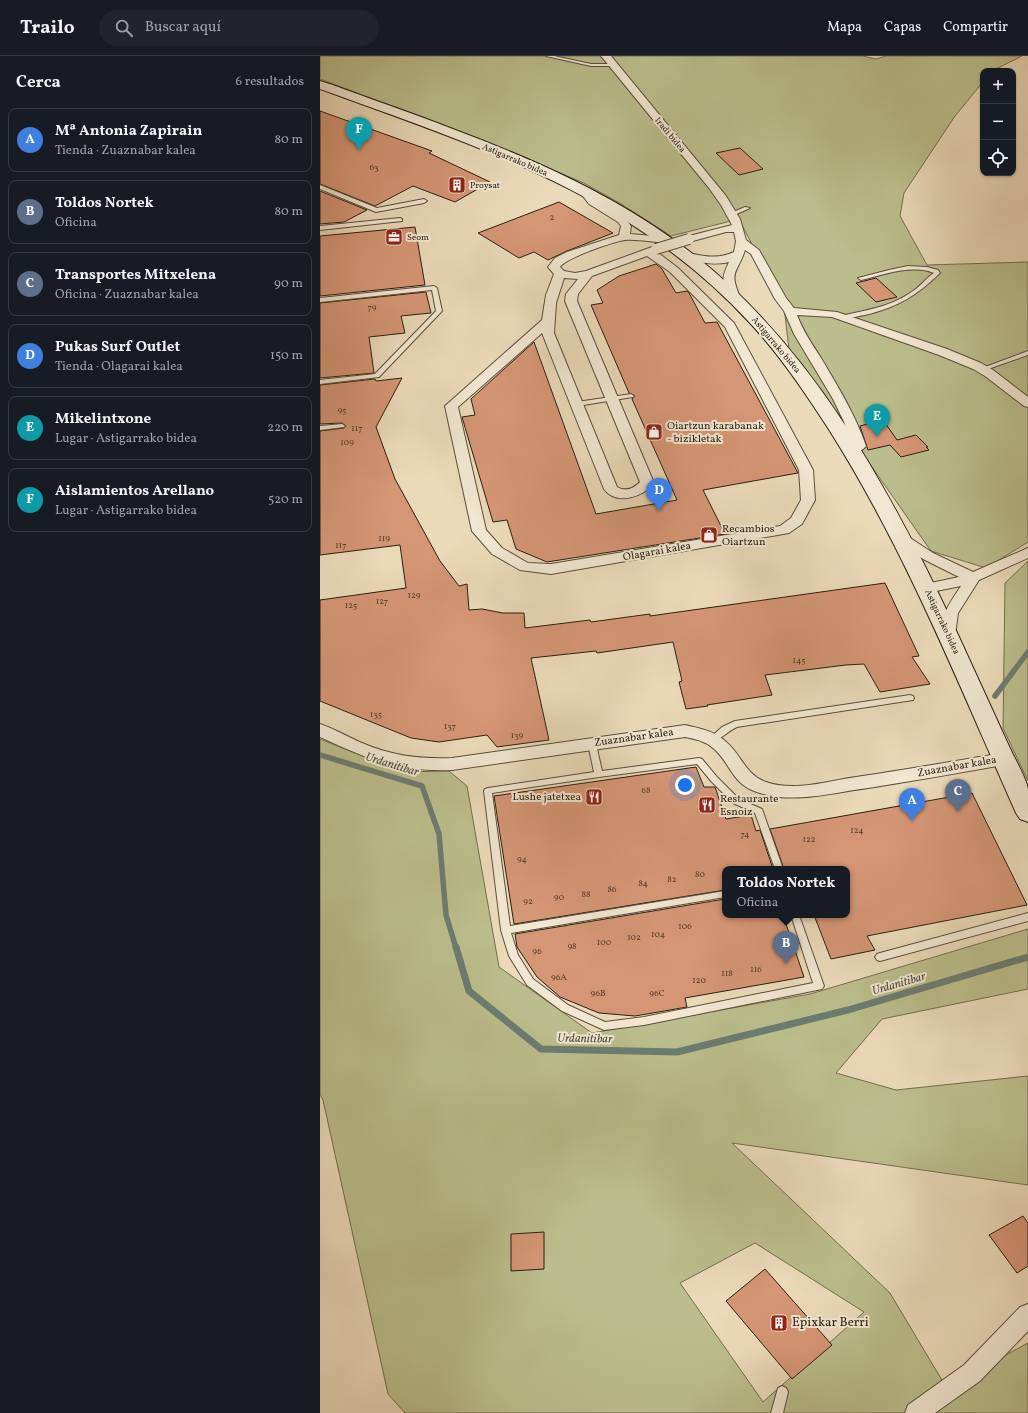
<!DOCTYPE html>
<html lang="es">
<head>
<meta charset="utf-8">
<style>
  body { margin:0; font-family:Vollkorn,serif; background:#20242c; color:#f1f3f6 }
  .controls { position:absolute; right:12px; top:12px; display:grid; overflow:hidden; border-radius:8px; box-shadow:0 1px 3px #0004 }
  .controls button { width:36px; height:36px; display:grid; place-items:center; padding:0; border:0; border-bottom:1px solid #363941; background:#171b24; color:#f1f3f6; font:20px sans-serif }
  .you { position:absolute; left:365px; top:729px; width:14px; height:14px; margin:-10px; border:3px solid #fff; border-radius:50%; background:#1a73e8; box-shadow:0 0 0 6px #1a73e833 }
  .badge { display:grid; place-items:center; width:26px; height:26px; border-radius:50%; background:#c59692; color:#fff; font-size:13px; font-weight:700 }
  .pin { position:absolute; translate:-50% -33px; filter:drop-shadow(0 1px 2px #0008) }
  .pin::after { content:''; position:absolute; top:21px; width:14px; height:12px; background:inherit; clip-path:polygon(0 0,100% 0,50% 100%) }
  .popup { position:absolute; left:402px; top:810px; width:128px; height:52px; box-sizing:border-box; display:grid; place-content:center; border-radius:8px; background:#171b24; filter:drop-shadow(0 1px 3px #0005); font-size:13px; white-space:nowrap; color:#9ea1a6 }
  .popup b { font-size:15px; color:#f1f3f6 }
  .popup::after { content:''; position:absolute; left:50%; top:100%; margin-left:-8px; border:8px solid transparent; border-top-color:#171b24 }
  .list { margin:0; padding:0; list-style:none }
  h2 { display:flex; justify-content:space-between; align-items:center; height:52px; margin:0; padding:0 16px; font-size:17px }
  h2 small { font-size:13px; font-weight:400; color:#9ea1a6 }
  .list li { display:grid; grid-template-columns:26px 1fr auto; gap:12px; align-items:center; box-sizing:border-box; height:64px; margin:0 8px 8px; padding:0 8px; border:1px solid #363941; border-radius:8px }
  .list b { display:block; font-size:15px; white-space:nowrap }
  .list p { margin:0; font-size:13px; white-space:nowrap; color:#9ea1a6 }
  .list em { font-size:13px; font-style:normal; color:#9ea1a6 }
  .icon { flex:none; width:22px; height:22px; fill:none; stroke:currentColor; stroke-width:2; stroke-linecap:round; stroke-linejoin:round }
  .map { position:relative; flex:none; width:708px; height:1357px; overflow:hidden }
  header { display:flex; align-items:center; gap:24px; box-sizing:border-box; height:56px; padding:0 20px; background:#171b24; border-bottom:1px solid #363941 }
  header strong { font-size:19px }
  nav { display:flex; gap:22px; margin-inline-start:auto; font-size:14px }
  .search { width:280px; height:36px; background:#20242c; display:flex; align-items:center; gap:10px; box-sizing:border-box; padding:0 14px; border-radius:22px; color:#9ea1a6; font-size:15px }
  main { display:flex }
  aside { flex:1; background:#171b24 }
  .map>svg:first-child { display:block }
  .green { fill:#bbbe8c; stroke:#726e4f; fill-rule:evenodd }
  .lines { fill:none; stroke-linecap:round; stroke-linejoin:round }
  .stream-far1 { stroke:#6c7c72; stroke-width:5.5 }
  .stream { stroke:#6c7c72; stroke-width:7 }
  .building { fill:#d59675; stroke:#291f12 }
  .service-casing { stroke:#5a4e3c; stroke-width:2 }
  .minor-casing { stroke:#5a4e3c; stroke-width:2 }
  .secondary-casing { stroke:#291f12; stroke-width:2 }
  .service { fill:#f2e7d2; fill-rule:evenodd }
  .minor { fill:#f2e7d2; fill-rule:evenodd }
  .secondary { fill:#f2e7d2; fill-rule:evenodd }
  .minor-bridge-casing { stroke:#5a4e3c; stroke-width:12; stroke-linecap:butt }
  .minor-bridge { stroke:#f2e7d2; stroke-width:10 }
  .labels { text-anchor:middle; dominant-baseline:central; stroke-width:4; stroke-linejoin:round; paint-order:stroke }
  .far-street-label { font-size:9px; fill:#291f12; stroke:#f2e7d2 }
  .number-label { font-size:9px; fill:#543d2b }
  .far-poi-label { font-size:9px; fill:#291f12; stroke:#f2e7d2; text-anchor:start }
  .poi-label { font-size:11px; fill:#291f12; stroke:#f2e7d2; text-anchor:start }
  .street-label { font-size:11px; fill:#291f12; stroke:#f2e7d2 }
  .water-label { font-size:12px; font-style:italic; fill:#4a4e42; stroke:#f2e7d2 }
  .near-poi-label { font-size:13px; fill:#291f12; stroke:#f2e7d2; text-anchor:start }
</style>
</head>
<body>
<header>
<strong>Trailo</strong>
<div class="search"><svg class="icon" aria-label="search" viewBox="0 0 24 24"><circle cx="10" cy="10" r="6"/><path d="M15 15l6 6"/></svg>Buscar aquí</div>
<nav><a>Mapa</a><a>Capas</a><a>Compartir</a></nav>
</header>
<main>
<aside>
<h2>Cerca<small>6 resultados</small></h2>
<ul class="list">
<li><span class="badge" style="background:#3f7fe0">A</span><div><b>Mª Antonia Zapirain</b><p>Tienda · Zuaznabar kalea</p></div><em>80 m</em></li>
<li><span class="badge" style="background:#5c6f8a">B</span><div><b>Toldos Nortek</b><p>Oficina</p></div><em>80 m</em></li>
<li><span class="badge" style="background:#5c6f8a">C</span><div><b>Transportes Mitxelena</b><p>Oficina · Zuaznabar kalea</p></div><em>90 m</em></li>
<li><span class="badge" style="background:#3f7fe0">D</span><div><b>Pukas Surf Outlet</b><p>Tienda · Olagarai kalea</p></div><em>150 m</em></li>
<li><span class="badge" style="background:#0f9aa8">E</span><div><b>Mikelintxone</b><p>Lugar · Astigarrako bidea</p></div><em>220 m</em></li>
<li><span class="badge" style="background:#0f9aa8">F</span><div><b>Aislamientos Arellano</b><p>Lugar · Astigarrako bidea</p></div><em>520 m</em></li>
</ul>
</aside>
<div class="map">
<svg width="708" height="1357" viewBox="0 0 708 1357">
  <rect width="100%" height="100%" fill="#ebdab9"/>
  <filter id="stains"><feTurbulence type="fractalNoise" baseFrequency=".005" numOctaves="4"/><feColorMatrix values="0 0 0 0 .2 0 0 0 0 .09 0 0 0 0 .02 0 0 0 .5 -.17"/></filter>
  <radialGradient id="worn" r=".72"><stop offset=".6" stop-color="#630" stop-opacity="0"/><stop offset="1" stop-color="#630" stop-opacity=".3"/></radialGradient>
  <!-- green -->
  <path class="green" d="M0,0H543L556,3L566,0H702L672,15H663V26L635,60L584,137L580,160L607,209L708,206V486L666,512L611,495L469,293L464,251L419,163L351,180L301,148L264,127L125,70L0,23Z
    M708,505V725L683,672L685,527Z
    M0,683L82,716L129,715L147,730L179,911L272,977L490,938L708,873V933L562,963L516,1017L576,1034L708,1020V1129L412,1087L570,1237L626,1331L708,1287V1357H85L68,1338L3,1044L0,1039ZM435,1187L544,1256L443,1346L360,1227Z"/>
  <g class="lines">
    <!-- stream-far1 -->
    <path class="stream-far1" d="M675,640L708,596
      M0,699L102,730L119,778L126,859L136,892"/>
    <!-- stream -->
    <path class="stream" d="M136,891L149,935L221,993L357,996L528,954L708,901"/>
  </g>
  <!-- building -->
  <path class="building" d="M0,55L112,95L109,97L170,126L135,146L93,130L55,150L0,128Z
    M420,92L443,113L419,119L396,97Z
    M0,135L47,154L24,166L0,168Z
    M239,146L293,177L247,195L228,204L214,196L199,202L158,177Z
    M95,171L105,229L0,240V180Z
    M336,208L342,213L356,237L367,235L369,237L385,267L397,266L478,417L383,434L405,478L227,506L196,493L187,464L173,466L142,361L155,359L151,343L214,286L276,458L357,444L312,343L315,340L309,337L271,249L283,247L277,234L299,220Z
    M556,222L577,241L556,246L536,227Z
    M106,236L111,257L81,260L85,277L49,281L54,317L0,322V247Z
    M82,322L56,371L75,423L120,505L139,530L147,528L149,554L162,553L183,557H204L205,572L270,564L271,566L330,558V560L565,527L599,600L592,601L610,628L560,636L544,608L526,609L445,619L452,639L387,649L388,650L366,653L359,626L362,625L353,586L277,597L276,595L211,602L229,684L177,691L167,679L119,686L91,682L0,645V544L86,532L80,489L0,499V375L24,372L26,370L22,367L0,368V329L55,323L56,325Z
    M563,364L577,384L596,379L608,391H606L609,394L581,401L570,389L548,394L540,370Z
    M376,711L384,731H395L406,763L431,759L436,775L440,774L453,813H405V834L194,868L174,740Z
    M652,737L707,849L547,880L555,894L511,903L494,859H527V813H464L450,773Z
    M405,843V859H463L484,921L365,942L367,951L350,954L315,960L279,957L240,941L217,921L197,891L195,878Z
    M703,1160L708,1167V1210L697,1217L669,1179Z
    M224,1176V1213L191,1215V1178Z
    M445,1213L512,1289L472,1323L406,1245Z"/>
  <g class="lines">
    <!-- service casing -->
    <g class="service-casing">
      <path id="service" d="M226,0H234L271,8H293L295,9L293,10H271Z
        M0,129L57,152L104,143L107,145L104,147L56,156L0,133Z
        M425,151L430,152L414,159L409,158Z
        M80,162L82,163V165L0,174V170Z
        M588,210L607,211L618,214L620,217C596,240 578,251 545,259C538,260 529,263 521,262V260C547,254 571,251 593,235C601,230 606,222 614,217C591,208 564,219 541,224L538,222L569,214Z
        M114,230L117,232L122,255L59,321L0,328V324L55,318L116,255L112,234L0,246V242Z
        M708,295V299L665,314L663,315L660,313Z
        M311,338L314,340L313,341L257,350L254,348L257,346Z
        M22,368L25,370L24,371L0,374V370Z
        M590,639L593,640L594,642L593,644L417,671C408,675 401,683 393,686L389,683L402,671L415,665Z
        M272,685L276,688L282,715L379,702L382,703L397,721L419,743L442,753L463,813H455L435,757L413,747L391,725L377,708L279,721L172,737L190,870L405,835V841L191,877L198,899L213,923L248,949L285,966L324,961L493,927L471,859H479L504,930L502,933L324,969L284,974L242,955L207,929L189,900L181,874L164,735L165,733L168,732L274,716L268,688Z
        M708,857V865L560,905L557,904L555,901L557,898L560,897Z
        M462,1330L466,1332L468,1336L463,1357H451L458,1332Z"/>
    </g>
    <!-- minor casing -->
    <g class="minor-casing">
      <path id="minor" d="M281,0H291L406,140L420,163L426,184L439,194L466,242L474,252L517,256L627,293L661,307L673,314L708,341V351L704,350L665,320L653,313L619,299L512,261L477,259C483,275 492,288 501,302C518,331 535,358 546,390C542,396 533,397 526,396L524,393L526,390L532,388L524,366L513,343L474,278L464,255L455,243L431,198L425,194C417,219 408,214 421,243L419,245H411L409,243C402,226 401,223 409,206C392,210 377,206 360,201L358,199L364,196C382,200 396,204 414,196L416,185L414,176H406L369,186L364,183L365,181L412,169L401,149L389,132Z
        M265,133C271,134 272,139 276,143C288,154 302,156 311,170L310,178L345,181L350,184L345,187C332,186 318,183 305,184C292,186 246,202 240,211L244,215L255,217L266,215L332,191H340L342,193L337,196L358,212L414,267L493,414L495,444L482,468L469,477L231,518L200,514L172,498L152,475L125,350L222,264L226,239L234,218L228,211L235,202L247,196L299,179L301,170L298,166L269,148L260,136ZM327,200L350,216L405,271L479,414L481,444L471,462L460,470L231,508L208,507L182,492L166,474L138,351L222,277L284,433C296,450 324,441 334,427L257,245L258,238L272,220ZM244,222L258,223L246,238L245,245L320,426C313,433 306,436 297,431L234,277L236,247Z
        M582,479L587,480L613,497L653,516L708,492V502L659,524L638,557L635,579L633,583L628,584L623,583C614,568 633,542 641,530L606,537L601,535L599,532L601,529L639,521L603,503L577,486L575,483L577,480Z
        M0,668C15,673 28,681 42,687C72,700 100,703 132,702L365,669C378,672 394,675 404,684C421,697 424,718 446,726C475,736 508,725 536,721C585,714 634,705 683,697L689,699L691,703L689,707L683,709C638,717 593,725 548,732C510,737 471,749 434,735C411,726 410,706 393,692C385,685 375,683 365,681L132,714C79,716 47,703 0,681Z
        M708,1248V1275L660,1325L615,1357H585L588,1349L644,1309L700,1251Z"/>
    </g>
    <!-- secondary casing -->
    <g class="secondary-casing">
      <path id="secondary" d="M0,25C17,30 34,37 51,43C80,53 110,64 138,75C218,105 296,140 365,192C489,285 569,431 634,570C652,609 670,649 688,688C693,700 706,721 708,733C708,743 708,755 708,766L700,763L696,757C638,627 585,493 508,372C484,335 459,298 429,266C393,227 351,193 306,165C212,106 104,71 0,33Z"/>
    </g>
    <!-- service -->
    <use href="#service" class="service"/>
    <!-- minor -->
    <use href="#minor" class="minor"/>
    <!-- secondary -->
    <use href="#secondary" class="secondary"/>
    <!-- minor-bridge casing -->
    <g class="minor-bridge-casing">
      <path id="minor-bridge" d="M336,193L369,183"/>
    </g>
    <!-- minor-bridge -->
    <use href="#minor-bridge" class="minor-bridge"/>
  </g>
  <!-- icons -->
  <defs>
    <g id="building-square" transform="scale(0.9)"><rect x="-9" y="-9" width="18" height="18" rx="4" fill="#8f2418" stroke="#f2e7d2"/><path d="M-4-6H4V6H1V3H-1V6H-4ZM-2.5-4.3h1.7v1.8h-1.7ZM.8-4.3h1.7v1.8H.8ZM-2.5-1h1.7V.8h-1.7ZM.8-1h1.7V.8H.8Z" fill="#fff"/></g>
    <g id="office-square" transform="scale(0.9)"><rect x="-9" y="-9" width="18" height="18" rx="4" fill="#8f2418" stroke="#f2e7d2"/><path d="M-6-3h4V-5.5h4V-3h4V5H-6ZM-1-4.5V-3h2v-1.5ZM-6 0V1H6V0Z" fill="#fff"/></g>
    <g id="shop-square" transform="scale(0.9)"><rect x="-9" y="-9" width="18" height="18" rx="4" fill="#8f2418" stroke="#f2e7d2"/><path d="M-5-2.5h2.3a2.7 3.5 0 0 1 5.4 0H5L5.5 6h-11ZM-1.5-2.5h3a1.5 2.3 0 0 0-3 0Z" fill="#fff"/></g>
    <g id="restaurant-square" transform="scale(0.9)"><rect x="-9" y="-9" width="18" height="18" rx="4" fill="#8f2418" stroke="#f2e7d2"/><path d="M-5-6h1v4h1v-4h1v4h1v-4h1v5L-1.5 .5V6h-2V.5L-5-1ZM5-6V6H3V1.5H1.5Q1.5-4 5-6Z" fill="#fff"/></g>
  </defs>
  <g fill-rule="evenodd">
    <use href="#building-square" x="137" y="129"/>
    <use href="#office-square" x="74" y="181"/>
    <use href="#shop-square" x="334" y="376"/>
    <use href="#shop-square" x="389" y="479"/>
    <use href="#restaurant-square" x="274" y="741"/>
    <use href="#restaurant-square" x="387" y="749"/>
    <use href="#building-square" x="459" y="1267"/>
  </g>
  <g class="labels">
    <!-- far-street labels -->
    <g class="far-street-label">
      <text transform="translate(350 79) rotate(50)">Iradi bidea</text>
      <text transform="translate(195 104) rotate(23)">Astigarrako bidea</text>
      <text transform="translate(456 289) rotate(50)">Astigarrako bidea</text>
      <text transform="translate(622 566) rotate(65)">Astigarrako bidea</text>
    </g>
    <!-- number labels -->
    <g class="number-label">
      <text x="54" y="111">63</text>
      <text x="232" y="161">2</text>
      <text x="52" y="251">79</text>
      <text x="22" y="354">95</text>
      <text x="37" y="372">117</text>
      <text x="27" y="386">109</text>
      <text x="64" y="482">119</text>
      <text x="21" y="489">117</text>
      <text x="94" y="539">129</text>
      <text x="62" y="545">127</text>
      <text x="31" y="549">125</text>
      <text x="479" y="604">145</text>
      <text x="56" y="658">135</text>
      <text x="130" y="670">137</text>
      <text x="197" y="679">139</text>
      <text x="326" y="734">68</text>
      <text x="537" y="774">124</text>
      <text x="425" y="778">74</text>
      <text x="489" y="783">122</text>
      <text x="202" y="803">94</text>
      <text x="380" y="818">80</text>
      <text x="352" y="823">82</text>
      <text x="323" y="827">84</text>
      <text x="292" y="833">86</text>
      <text x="266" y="838">88</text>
      <text x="239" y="841">90</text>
      <text x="208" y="845">92</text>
      <text x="365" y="870">106</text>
      <text x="338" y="878">104</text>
      <text x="314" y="881">102</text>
      <text x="284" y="886">100</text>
      <text x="252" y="890">98</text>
      <text x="217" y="895">96</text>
      <text x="436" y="913">116</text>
      <text x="407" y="917">118</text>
      <text x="239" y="921">96A</text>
      <text x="379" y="924">120</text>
      <text x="278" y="937">96B</text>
      <text x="337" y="937">96C</text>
    </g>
    <!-- far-poi labels -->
    <g class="far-poi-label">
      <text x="150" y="129">Proysat</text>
      <text x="87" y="181">Seom</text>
    </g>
    <!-- poi labels -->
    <g class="poi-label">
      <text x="347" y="370">Oiartzun karabanak<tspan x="347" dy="13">- bizikletak</tspan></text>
      <text x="402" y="473">Recambios<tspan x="402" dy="13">Oiartzun</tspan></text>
      <text x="261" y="741" text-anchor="end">Lushe jatetxea</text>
      <text x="400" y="743">Restaurante<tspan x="400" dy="13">Esnoiz</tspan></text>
    </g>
    <!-- street labels -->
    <g class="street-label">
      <text transform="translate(337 496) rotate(-10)">Olagarai kalea</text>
      <text transform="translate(314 682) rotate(-8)">Zuaznabar kalea</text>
      <text transform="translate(637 711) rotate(-10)">Zuaznabar kalea</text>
    </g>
    <!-- water labels -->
    <g class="water-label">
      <text transform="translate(72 709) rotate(17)">Urdanitibar</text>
      <text transform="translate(579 928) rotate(-16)">Urdanitibar</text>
      <text transform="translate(265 983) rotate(1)">Urdanitibar</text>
    </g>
    <!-- near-poi labels -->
    <g class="near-poi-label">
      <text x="472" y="1267">Epixkar Berri</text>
    </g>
  </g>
  <rect width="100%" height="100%" filter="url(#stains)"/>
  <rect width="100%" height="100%" fill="url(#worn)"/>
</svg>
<div class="controls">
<button>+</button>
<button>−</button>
<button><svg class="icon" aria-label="locate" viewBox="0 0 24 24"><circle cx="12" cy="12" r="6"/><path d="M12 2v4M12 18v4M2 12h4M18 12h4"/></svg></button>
</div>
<div class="you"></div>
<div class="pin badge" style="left:592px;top:765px;background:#3f7fe0">A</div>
<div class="pin badge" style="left:466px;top:908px;background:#5c6f8a">B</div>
<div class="popup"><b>Toldos Nortek</b>Oficina</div>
<div class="pin badge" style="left:638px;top:756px;background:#5c6f8a">C</div>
<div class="pin badge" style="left:339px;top:455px;background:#3f7fe0">D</div>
<div class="pin badge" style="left:557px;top:381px;background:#0f9aa8">E</div>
<div class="pin badge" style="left:39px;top:94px;background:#0f9aa8">F</div>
</div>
</main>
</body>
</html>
